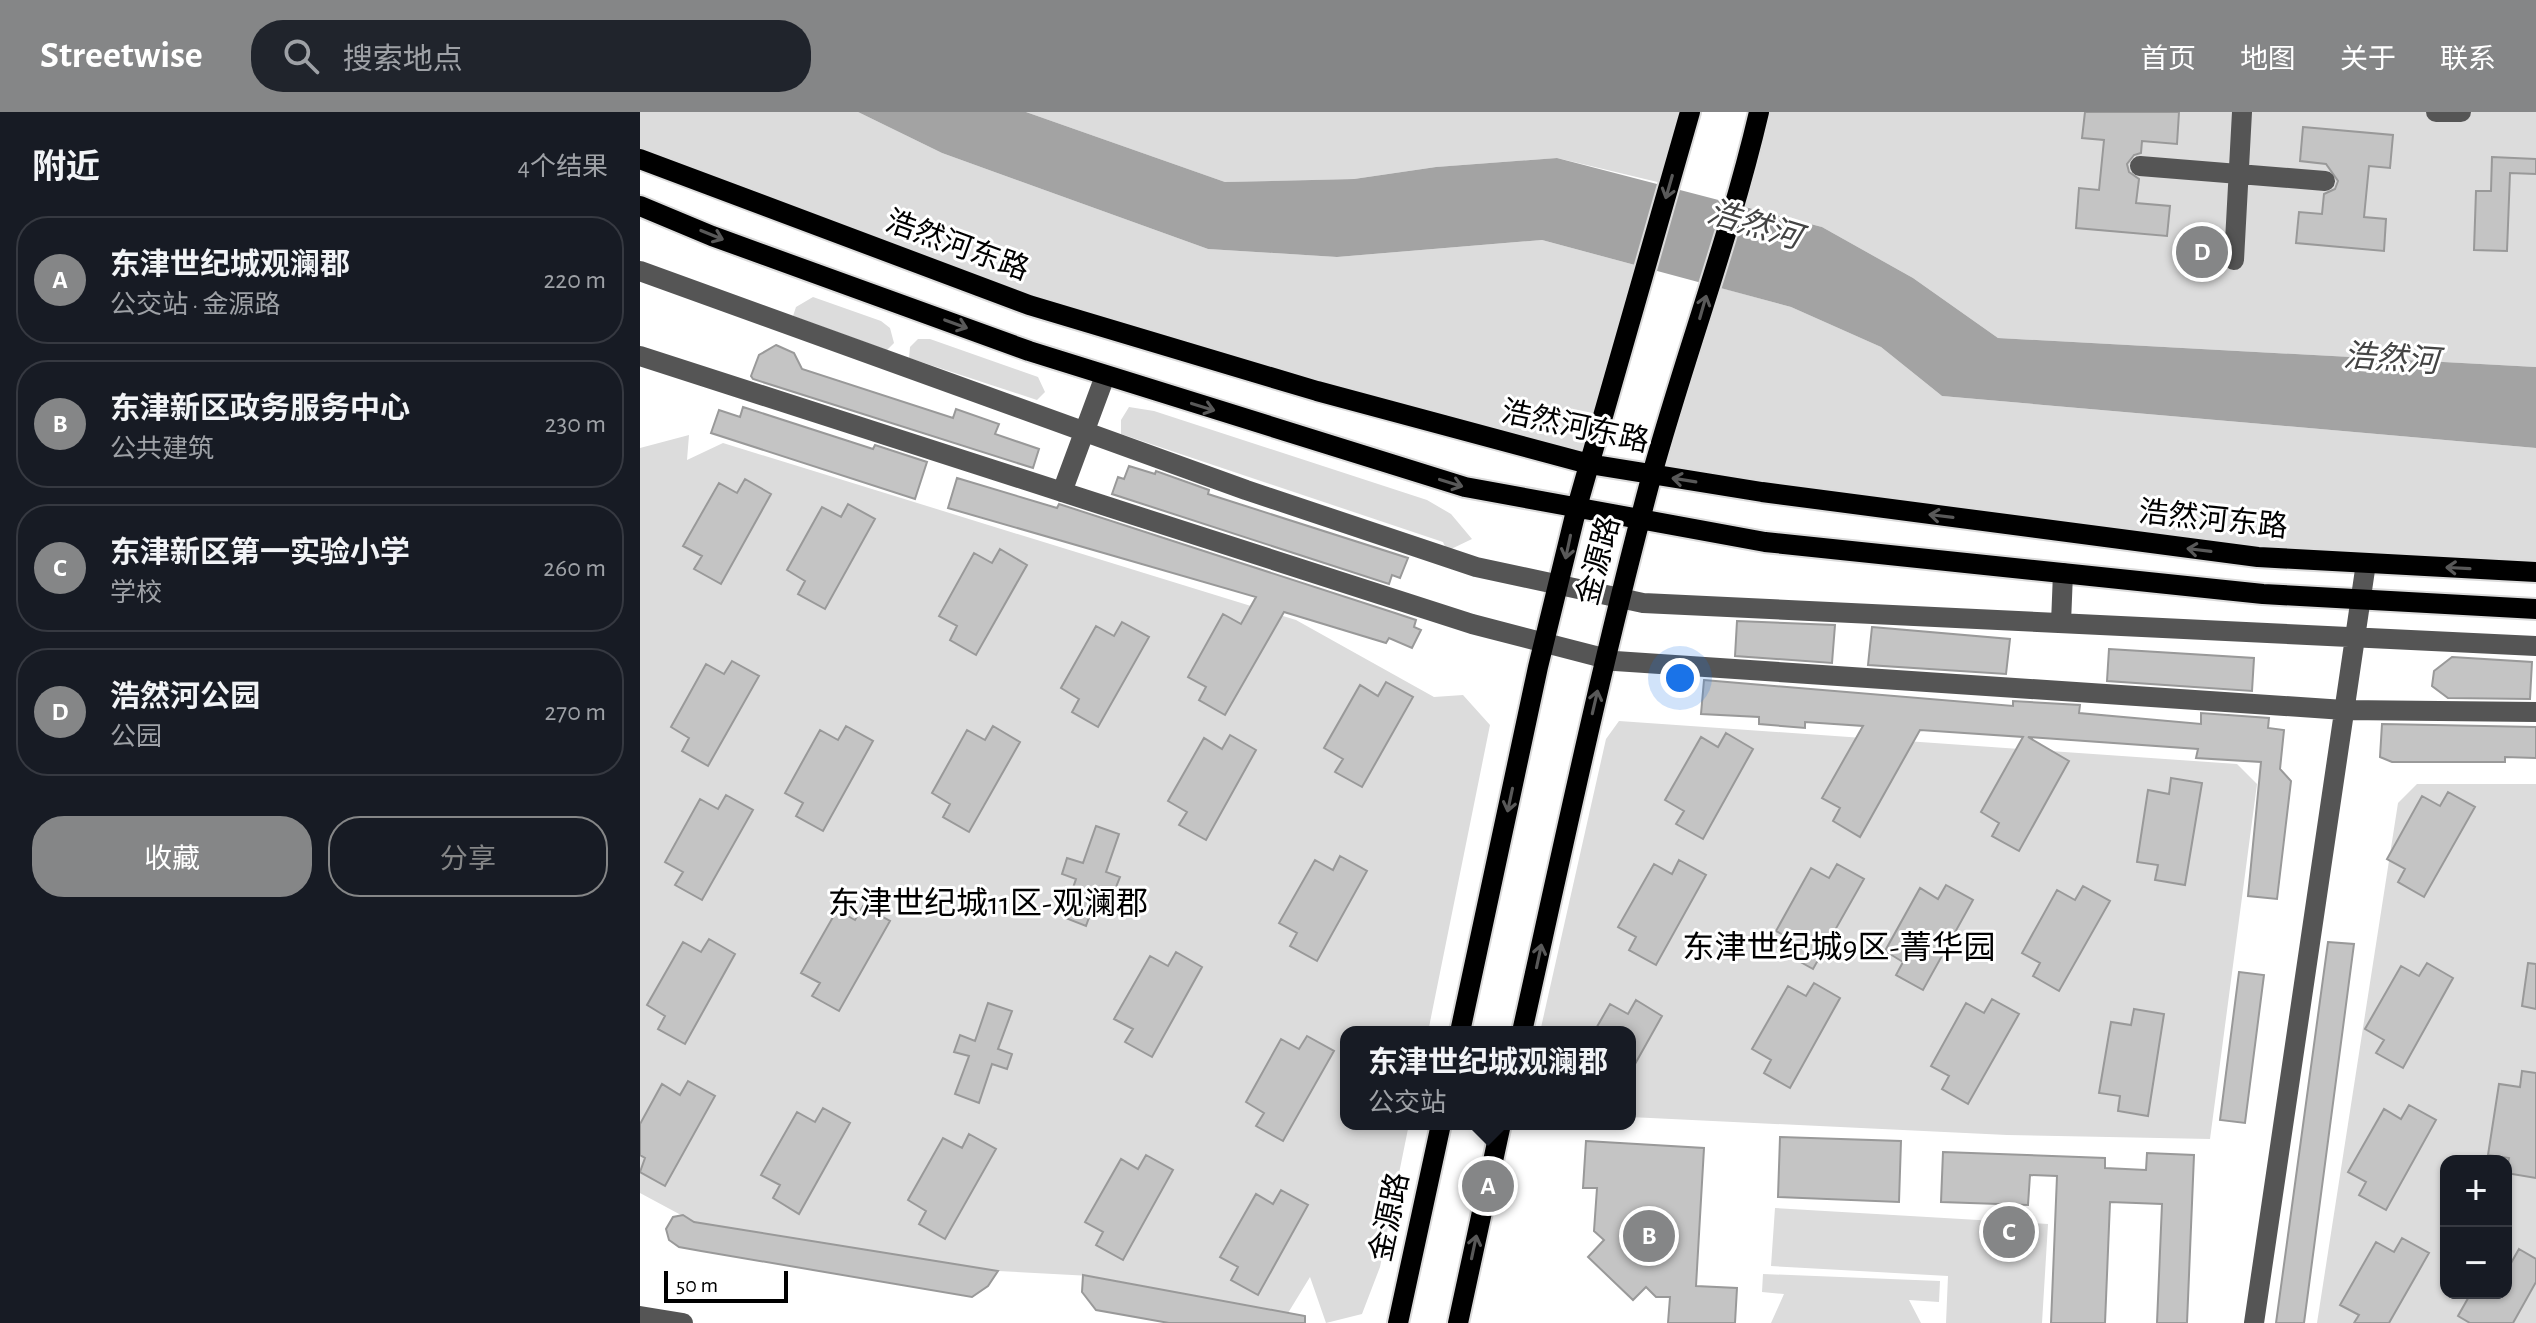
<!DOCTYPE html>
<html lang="zh">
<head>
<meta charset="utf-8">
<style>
  body { margin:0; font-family:"Alegreya Sans","Noto Sans SC",sans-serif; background:#20242c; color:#f1f3f6 }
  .controls { position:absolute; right:24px; bottom:24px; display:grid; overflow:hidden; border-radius:16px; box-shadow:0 2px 6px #0004 }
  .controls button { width:72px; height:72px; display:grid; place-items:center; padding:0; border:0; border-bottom:2px solid #363941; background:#171b24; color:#f1f3f6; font:40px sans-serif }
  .scale { position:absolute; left:24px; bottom:20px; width:124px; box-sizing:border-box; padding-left:8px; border:4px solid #000; border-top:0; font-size:22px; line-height:28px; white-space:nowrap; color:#000; -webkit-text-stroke:6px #fff; paint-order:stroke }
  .you { position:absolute; left:1040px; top:566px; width:28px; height:28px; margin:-20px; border:6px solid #fff; border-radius:50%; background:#1a73e8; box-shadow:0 0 0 12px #1a73e833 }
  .badge { display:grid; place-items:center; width:52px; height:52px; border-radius:50%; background:#858687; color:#fff; font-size:26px; font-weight:700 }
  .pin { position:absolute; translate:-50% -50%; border:4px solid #fff; box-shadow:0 2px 8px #0006 }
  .popup { position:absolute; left:700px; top:914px; width:296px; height:104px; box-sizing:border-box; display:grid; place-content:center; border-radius:16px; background:#171b24; filter:drop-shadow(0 2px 6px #0005); font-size:26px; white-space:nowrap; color:#9ea1a6 }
  .popup b { font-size:30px; color:#f1f3f6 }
  .popup::after { content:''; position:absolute; left:50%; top:100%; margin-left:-16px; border:16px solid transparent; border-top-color:#171b24 }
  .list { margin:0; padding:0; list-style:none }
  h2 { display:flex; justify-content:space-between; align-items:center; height:104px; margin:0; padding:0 32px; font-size:34px }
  h2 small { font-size:26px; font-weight:400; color:#9ea1a6 }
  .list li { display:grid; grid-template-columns:52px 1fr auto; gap:24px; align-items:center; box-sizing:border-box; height:128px; margin:0 16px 16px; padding:0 16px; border:2px solid #363941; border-radius:32px }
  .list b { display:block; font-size:30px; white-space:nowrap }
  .list p { margin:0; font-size:26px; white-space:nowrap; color:#9ea1a6 }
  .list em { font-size:26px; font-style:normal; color:#9ea1a6 }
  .actions { display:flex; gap:16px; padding:24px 32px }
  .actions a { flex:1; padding:18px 0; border:2px solid #858687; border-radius:32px; text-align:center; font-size:28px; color:#858687 }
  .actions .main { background:#858687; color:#fff }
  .icon { flex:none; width:44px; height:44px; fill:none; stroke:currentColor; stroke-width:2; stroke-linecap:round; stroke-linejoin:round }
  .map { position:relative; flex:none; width:1896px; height:1211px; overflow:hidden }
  header { display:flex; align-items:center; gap:48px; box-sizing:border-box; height:112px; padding:0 40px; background:#858687; color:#fff }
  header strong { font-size:38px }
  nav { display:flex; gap:44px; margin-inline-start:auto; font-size:28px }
  .search { width:560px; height:72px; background:#20242c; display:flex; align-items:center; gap:20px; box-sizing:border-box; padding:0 28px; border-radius:32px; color:#9ea1a6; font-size:30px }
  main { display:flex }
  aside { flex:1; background:#171b24 }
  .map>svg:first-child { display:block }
  .green { fill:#dcdcdc; fill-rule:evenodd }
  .water { fill:#a3a3a3 }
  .building { fill:#c4c4c4; stroke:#999; stroke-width:2 }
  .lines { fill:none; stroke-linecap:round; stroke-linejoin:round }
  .major-casing { stroke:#dbdbdb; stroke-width:24 }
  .minor { stroke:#555; stroke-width:20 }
  .major { stroke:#000; stroke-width:20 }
  .oneway { stroke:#595959 }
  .labels { text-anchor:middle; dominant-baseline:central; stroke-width:6; stroke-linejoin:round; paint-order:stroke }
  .street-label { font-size:30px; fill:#000; stroke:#fff }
  .water-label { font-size:32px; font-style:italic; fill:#444; stroke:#fff }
  .neighbourhood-label { font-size:32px; fill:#000; stroke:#fff }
</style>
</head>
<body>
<header>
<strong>Streetwise</strong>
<div class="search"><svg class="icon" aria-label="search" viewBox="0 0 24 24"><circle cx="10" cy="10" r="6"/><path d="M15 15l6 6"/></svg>搜索地点</div>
<nav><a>首页</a><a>地图</a><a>关于</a><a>联系</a></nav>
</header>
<main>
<aside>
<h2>附近<small>4个结果</small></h2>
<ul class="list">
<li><span class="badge">A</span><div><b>东津世纪城观澜郡</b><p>公交站 · 金源路</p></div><em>220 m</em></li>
<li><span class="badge">B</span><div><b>东津新区政务服务中心</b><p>公共建筑</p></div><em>230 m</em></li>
<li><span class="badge">C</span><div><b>东津新区第一实验小学</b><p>学校</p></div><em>260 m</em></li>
<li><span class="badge">D</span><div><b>浩然河公园</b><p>公园</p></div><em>270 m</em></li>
</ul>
<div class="actions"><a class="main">收藏</a><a>分享</a></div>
</aside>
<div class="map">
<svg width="1896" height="1211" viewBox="0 0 1896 1211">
  <rect width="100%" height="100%" fill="#fff"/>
  <!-- green -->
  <path class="green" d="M0,0H218L302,41L568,137L697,145L902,128L1006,156L949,352L389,193L0,47Z
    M386,0H1050L1030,73L917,46L796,55L714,67L585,70Z
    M1119,0H1896V255L1358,226L1273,166L1182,115L1095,92Z
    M1070,173L1151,195L1241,235L1302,284L1896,336V460L1618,445L1012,363Z
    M173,185L241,209L250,216L254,231L247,238L153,204L156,195Z
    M278,227H290L398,265L405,280L397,288L269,246L270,235Z
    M489,295L514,299L787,388L811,402L832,427L807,439L803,430L481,322V308Z
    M49,323L47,348L83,331L656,508L794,585L823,583L850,613L788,920H706V1012H769L740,1155L722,1202L686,1211L670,1165L648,1201L451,1164L358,1159L54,1110L0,1081V336Z
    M979,609L1597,652L1617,672L1570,1027L1367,1023L990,1005V920H900L966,627Z
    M1777,672H1896V1211H1677L1758,691ZM1806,1049H1866V1181H1806Z
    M1135,1096L1408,1112L1402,1211H1306L1308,1164L1131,1154Z
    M1123,1162L1300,1169L1299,1190L1269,1188L1281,1211H1131L1144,1182L1122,1180Z"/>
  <!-- water -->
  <path class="water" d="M218,0H386L585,70L714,67L796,55L917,46L1182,115L1273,166L1358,226L1896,255V336L1302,284L1241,235L1151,195L902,128L697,145L568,137L302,41Z"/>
  <!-- building -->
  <path class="building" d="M1445,0H1539L1537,32L1502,29L1501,41L1494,43L1487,52L1489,60L1499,67L1496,91L1530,94L1527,124L1436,116L1439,76L1459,78L1464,28L1442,26Z
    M1663,15L1753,23L1750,56L1729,54L1724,105L1746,107L1744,139L1656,131L1659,100L1682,102L1684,82L1695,77L1698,69L1686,52L1660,49Z
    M1852,45L1896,47V62L1870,61L1867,139L1834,138L1836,79H1851Z
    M136,233L154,241L162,257L313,306L316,297L359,312L355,322L399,337L393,356L113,267L111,264L119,243Z
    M103,295L233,337L235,333L287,350L275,387L71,321L79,298L100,305Z
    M489,354L515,362L516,359L569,378L568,382L768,446L760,466L752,463L749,472L472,382L478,365L484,367Z
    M317,366L417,396L419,392L755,501L776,508L774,515L781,518L772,536L749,526L746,531L644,500L585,603L559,588L566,575L548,565L583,502L601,512L616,485L308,396Z
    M105,367L131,382L81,472L54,457L62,444L43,434L79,371L97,381Z
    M208,392L235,407L185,497L158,482L165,469L147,458L182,395L201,405Z
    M360,437L387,453L336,543L310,528L317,514L299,504L334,441L352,451Z
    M1097,509L1195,513L1192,551L1095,544Z
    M482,510L509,525L458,615L432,600L439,587L421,576L456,514L474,524Z
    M1232,515L1370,527L1366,562L1228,553Z
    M1469,537L1614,546L1612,579L1467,569Z
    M1812,545L1892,550L1890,587L1808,586L1792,574L1794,559Z
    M92,549L119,564L68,654L42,639L49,626L31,615L66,552L84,562Z
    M1064,568L1373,594V589L1440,593L1439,601L1561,612V601L1629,606L1628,616L1644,618L1640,657L1651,669L1637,787L1608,784L1621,650L1556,646L1558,637L1388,625L1429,649L1379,739L1352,724L1359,711L1341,700L1383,625L1280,618L1220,725L1193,709L1200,696L1182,686L1223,614L1165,610V616L1119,612V605L1061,602Z
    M746,570L773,585L722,675L695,660L703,647L684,636L720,573L738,584Z
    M1742,612L1896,615V646L1865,645V650H1752L1740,645Z
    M206,614L233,629L183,719L156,704L163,691L145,681L180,618L198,628Z
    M353,614L380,630L329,720L303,705L310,692L292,681L327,618L345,628Z
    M1086,621L1113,637L1063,727L1036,712L1044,699L1025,688L1061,625L1078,635Z
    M590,623L616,638L566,728L539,713L547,700L528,689L564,626L582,637Z
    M1531,666L1562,671L1545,773L1515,768L1518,753L1497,750L1508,678L1529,682Z
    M1808,680L1835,695L1784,785L1758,770L1765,757L1747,747L1782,684L1800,694Z
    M86,683L113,698L62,788L35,773L43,760L25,750L60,687L78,697Z
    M456,714L479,722L466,760L480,765L474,780L460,775L446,814L423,805L436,767L422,762L427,746L443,751Z
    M700,744L727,759L677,849L650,834L657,821L639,811L675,748L693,758Z
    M1039,748L1066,763L1016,853L989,838L996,825L978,815L1014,752L1032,762Z
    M1197,752L1224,767L1173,857L1146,842L1154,829L1136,819L1171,756L1189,766Z
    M1306,773L1333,788L1283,878L1256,863L1263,850L1245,839L1280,776L1298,787Z
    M1443,774L1470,789L1419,879L1393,864L1400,851L1382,841L1417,778L1435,788Z
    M223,794L250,809L199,899L172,884L180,871L161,861L197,798L215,808Z
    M69,827L95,842L45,932L18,917L25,904L7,893L43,830L61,840Z
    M1688,830L1714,832L1664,1211H1636Z
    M536,840L562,855L512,945L485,930L493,917L474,907L510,844L528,854Z
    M1787,851L1813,866L1763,956L1736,941L1744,928L1725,917L1761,854L1779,864Z
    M1888,851L1896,852V897L1882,894Z
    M1599,860L1624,863L1605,1011L1580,1008Z
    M1174,871L1200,886L1150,976L1124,961L1131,948L1112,937L1148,874L1166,884Z
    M1352,887L1379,902L1328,992L1302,977L1309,964L1291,954L1326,891L1344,901Z
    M996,888L1022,904L990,961V920H954L970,892L988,902Z
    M348,891L372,899L358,937L372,942L367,957L352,952L339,991L315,982L329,944L314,940L320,923L335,929Z
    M1494,897L1524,902L1508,1004L1478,999L1480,984L1459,981L1471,910L1491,913Z
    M667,924L694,939L643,1029L616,1014L624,1001L606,990L641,927L659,937Z
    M1882,959L1896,961V1066L1866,1061L1869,1046L1848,1043L1859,972L1880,975Z
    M48,969L75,984L25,1074L0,1060L5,1046L0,1043V1012L22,972L40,983Z
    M1769,993L1796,1008L1746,1098L1719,1083L1726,1070L1708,1060L1744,997L1761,1007Z
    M183,996L210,1011L159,1102L133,1086L140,1073L121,1063L157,1000L175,1010Z
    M329,1022L356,1037L305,1127L279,1112L286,1099L268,1088L303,1026L322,1036Z
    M1140,1025L1261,1029L1259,1090L1138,1085Z
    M946,1029L1064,1036L1056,1174L1097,1176L1095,1211H1028L1030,1185H1016L1006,1175L993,1188L948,1145L964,1128L954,1119L957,1076H943Z
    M1303,1040L1465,1046V1056L1506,1058L1507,1041L1554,1043L1547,1211H1517L1522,1092L1470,1090L1465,1211H1411L1417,1064L1390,1063L1388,1093L1301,1090Z
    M506,1043L533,1058L483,1148L456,1133L463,1120L445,1110L481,1047L498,1057Z
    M641,1078L668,1093L618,1183L591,1168L598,1155L580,1145L616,1082L633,1092Z
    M43,1103L54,1110L358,1159L348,1174L332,1185L61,1139L39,1135L29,1128L26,1117L33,1105Z
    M1762,1126L1789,1141L1749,1211H1714L1719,1203L1700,1193L1736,1130L1754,1140Z
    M1879,1137L1896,1147V1170L1873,1211H1830L1818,1204L1831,1181H1866V1148L1871,1151Z
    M443,1163L665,1204V1211H529L456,1198L442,1180Z"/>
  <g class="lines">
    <!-- major casing -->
    <g class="major-casing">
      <path id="major" d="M0,47L389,193L677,279L949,352L1122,380L1618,445L1896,460
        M0,94L72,124L389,239L825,375L1125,430L1623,482L1896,497
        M820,920L898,555L937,395L1050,0
        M882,920C923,735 962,549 1011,366C1045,243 1090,124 1119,0
        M758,1211L801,1012
        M818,1211L861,1012"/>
    </g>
    <!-- minor -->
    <path class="minor" d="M1796,0H1821
      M1500,54L1685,69
      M1594,148L1602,0
      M0,159L606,378L836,455L1003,491L1896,534
      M0,244L832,512L975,549L1704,598L1896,600
      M422,380L465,264
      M1421,511L1423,461
      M0,1204L43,1211
      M1614,1211L1726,451"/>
    <!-- major -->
    <use href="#major" class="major"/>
  </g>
  <!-- one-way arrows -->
  <defs><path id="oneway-shaft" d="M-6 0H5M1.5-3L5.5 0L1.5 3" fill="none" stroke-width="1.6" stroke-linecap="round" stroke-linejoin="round" transform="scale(2)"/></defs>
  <g class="oneway">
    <use href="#oneway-shaft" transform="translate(1029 75) rotate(106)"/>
    <use href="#oneway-shaft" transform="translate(72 123) rotate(22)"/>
    <use href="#oneway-shaft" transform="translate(1063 195) rotate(-74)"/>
    <use href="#oneway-shaft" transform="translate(316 212) rotate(20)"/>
    <use href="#oneway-shaft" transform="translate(563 295) rotate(17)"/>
    <use href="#oneway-shaft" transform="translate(1044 368) rotate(-171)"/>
    <use href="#oneway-shaft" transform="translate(811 371) rotate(17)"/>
    <use href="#oneway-shaft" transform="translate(1301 404) rotate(-173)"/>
    <use href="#oneway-shaft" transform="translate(928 435) rotate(102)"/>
    <use href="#oneway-shaft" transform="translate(1559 438) rotate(-173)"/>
    <use href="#oneway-shaft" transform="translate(1818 456) rotate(-177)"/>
    <use href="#oneway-shaft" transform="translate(955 590) rotate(-77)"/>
    <use href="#oneway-shaft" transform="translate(870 688) rotate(102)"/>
    <use href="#oneway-shaft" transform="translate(899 844) rotate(-78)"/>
    <use href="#oneway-shaft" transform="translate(834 1135) rotate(-78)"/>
  </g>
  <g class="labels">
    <!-- street labels -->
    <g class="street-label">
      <text transform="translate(317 134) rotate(20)">浩然河东路</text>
      <text transform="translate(935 315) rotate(12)">浩然河东路</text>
      <text transform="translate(1573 408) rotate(6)">浩然河东路</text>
      <text transform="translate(959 449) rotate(-75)">金源路</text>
      <text transform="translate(750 1105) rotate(-78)">金源路</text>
    </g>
    <!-- water labels -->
    <g class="water-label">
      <text transform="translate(1114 113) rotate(17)">浩然河</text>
      <text transform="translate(1751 247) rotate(4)">浩然河</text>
    </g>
    <!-- neighbourhood labels -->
    <g class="neighbourhood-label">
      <text x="348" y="792">东津世纪城11区-观澜郡</text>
      <text x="1199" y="836">东津世纪城9区-菁华园</text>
    </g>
  </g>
</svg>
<div class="controls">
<button>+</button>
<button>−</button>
</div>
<div class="scale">50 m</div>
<div class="you"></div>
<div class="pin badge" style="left:848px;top:1074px">A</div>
<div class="popup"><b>东津世纪城观澜郡</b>公交站</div>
<div class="pin badge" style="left:1009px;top:1124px">B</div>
<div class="pin badge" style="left:1369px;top:1120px">C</div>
<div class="pin badge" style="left:1562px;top:140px">D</div>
</div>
</main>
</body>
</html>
